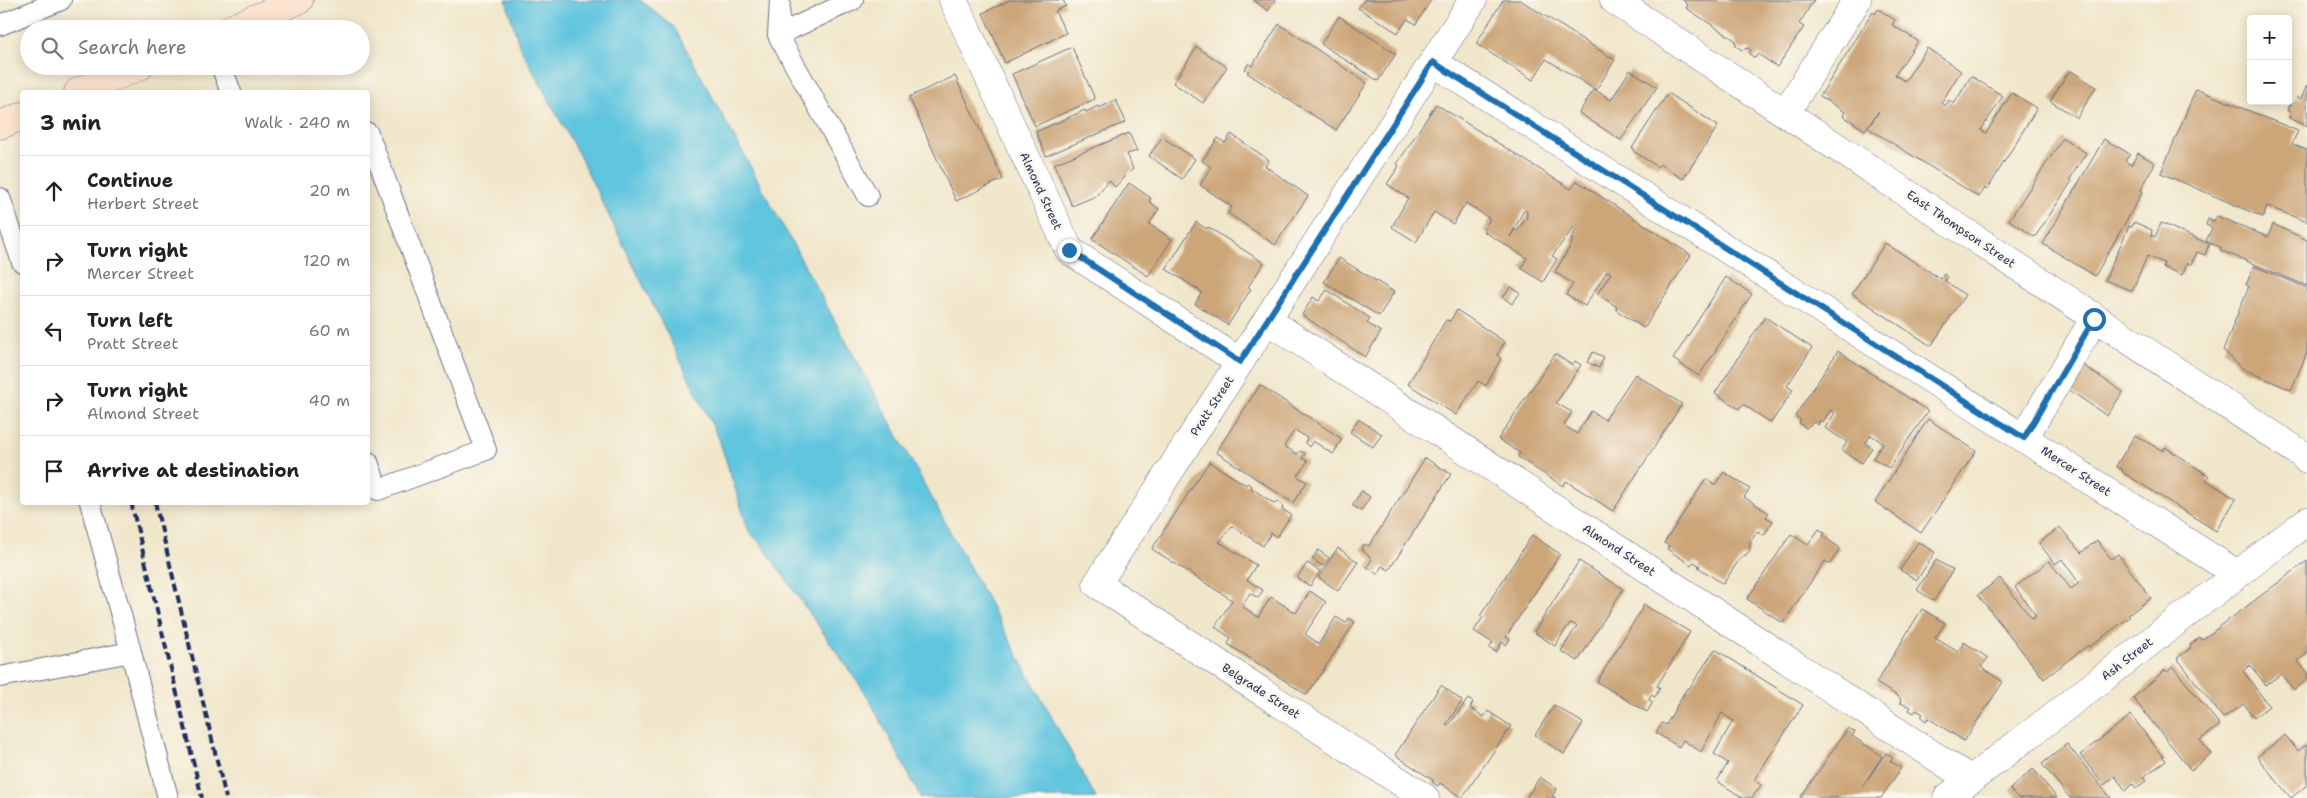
<!DOCTYPE html>
<html lang="en">
<head>
<meta charset="utf-8">
<style>
  body { margin:0; font-family:"Shantell Sans",sans-serif; background:#f2f2f2; color:#222 }
  .controls { position:absolute; right:15px; top:15px; display:grid; overflow:hidden; border-radius:5px; box-shadow:0 2px 12px #0003 }
  .controls button { width:45px; height:45px; display:grid; place-items:center; padding:0; border:0; border-bottom:1px solid #e0e0e0; background:#fff; color:#222; font:25px sans-serif }
  .stop { position:absolute; width:15px; height:15px; margin:-11px; border:4px solid #1f6fb2; border-radius:50%; background:#fff }
  .stop.end { background:#1f6fb2; border-color:#fff; box-shadow:0 1px 5px #0008 }
  .list { margin:0; padding:0; list-style:none }
  h2 { display:flex; justify-content:space-between; align-items:center; height:65px; margin:0; padding:0 20px; font-size:21px }
  h2 small { font-size:16px; font-weight:400; color:#767676 }
  .list li { display:grid; grid-template-columns:32px 1fr auto; gap:15px; align-items:center; box-sizing:border-box; height:70px; padding:0 20px; border-top:1px solid #e0e0e0 }
  .list b { display:block; font-size:19px; white-space:nowrap }
  .list p { margin:0; font-size:16px; white-space:nowrap; color:#767676 }
  .list em { font-size:16px; font-style:normal; color:#767676 }
  .icon { flex:none; width:28px; height:28px; fill:none; stroke:currentColor; stroke-width:2; stroke-linecap:round; stroke-linejoin:round }
  .map { position:relative; flex:none; width:2307px; height:798px; overflow:hidden }
  .search { position:absolute; background:#fff; box-shadow:0 2px 12px #0003; left:20px; top:20px; width:350px; height:55px; display:flex; align-items:center; gap:12px; box-sizing:border-box; padding:0 18px; border-radius:28px; color:#767676; font-size:19px }
  .panel { position:absolute; background:#fff; box-shadow:0 2px 12px #0003; left:20px; top:90px; width:350px; height:415px; border-radius:5px }
  .map>svg:first-child { display:block }
  .water { fill:#60c5de; stroke:#3e7a9e }
  .building { fill:#cca679; fill-rule:evenodd }
  .lines { fill:none; stroke-linecap:round; stroke-linejoin:round }
  .service-casing { stroke:#666f84; stroke-width:22 }
  .minor-casing { stroke:#666f84; stroke-width:29 }
  .secondary-casing { stroke:#666f84; stroke-width:29 }
  .service { stroke:#fff; stroke-width:20 }
  .minor { stroke:#fff; stroke-width:28 }
  .secondary { stroke:#fde4d1; stroke-width:28 }
  .rail { stroke:#1b2f5e; stroke-width:4; stroke-dasharray:8 4; stroke-linecap:butt }
  .route { stroke:#1f6fb2; stroke-width:6 }
  .labels { text-anchor:middle; dominant-baseline:central; stroke-width:5; stroke-linejoin:round; paint-order:stroke }
  .street-label { font-size:12px; fill:#1b2f5e; stroke:#fbf7ec }
</style>
</head>
<body>
<div class="map">
<svg width="2307" height="798" viewBox="0 0 2307 798">
  <rect width="100%" height="100%" fill="#fbf7ec"/>
  <filter id="ink" filterUnits="userSpaceOnUse"><feTurbulence type="fractalNoise" baseFrequency=".02" numOctaves="2"/><feDisplacementMap in="SourceGraphic" scale="10" xChannelSelector="R" yChannelSelector="G"/><feConvolveMatrix kernelMatrix="1 2 1 2 8 2 1 2 1" color-interpolation-filters="sRGB"/></filter>
  <filter id="wash" filterUnits="userSpaceOnUse"><feTurbulence type="fractalNoise" baseFrequency=".0096" numOctaves="4" result="noise"/><feDisplacementMap in="SourceGraphic" scale="20" xChannelSelector="R" yChannelSelector="G"/><feGaussianBlur stdDeviation="1.12" result="paint"/><feColorMatrix in="noise" values="0 0 0 0 0 0 0 0 0 0 0 0 0 0 0 0 0 1.4 0 .05"/><feComposite in="paint" operator="in"/></filter>
  <g filter="url(#wash)">
    <rect width="100%" height="100%" fill="#f0e6ca"/>
    <!-- water -->
    <path class="water" d="M506,0H640L674,27L1096,798H921L868,697L762,545L749,532L719,439L579,155L519,45Z"/>
    <g id="blocks">
      <!-- building -->
      <path class="building" d="M1010,0H1063L1066,6L1055,11L1066,33L1005,63L983,13Z
        M1253,0H1276L1268,11Z
        M1364,0H1431L1416,24L1407,19L1398,33L1358,8Z
        M1503,0H1520L1615,60L1596,90L1546,59L1533,80L1476,44Z
        M1683,0H1814L1799,24L1804,27L1777,67L1758,54L1755,58L1749,54L1751,50L1748,48L1742,50L1736,46L1735,40L1686,8L1688,5Z
        M1878,9L1895,20L1892,25L1918,41L1895,75L1905,81L1927,48L1961,71L1941,103L1945,106L1949,100L1954,104L1971,76L2003,96L1981,130L1986,133L2012,93L2037,108L1987,190L1985,188L1979,197L1868,128L1879,111L1865,130L1843,116L1845,112L1820,96L1873,12L1875,14Z
        M1339,16L1396,54L1378,81L1321,44Z
        M1279,24L1367,83L1336,130L1247,73L1249,71L1245,69L1249,63L1252,66Z
        M1072,47L1095,99L1035,126L1012,74Z
        M1197,47L1227,67L1203,103L1173,83Z
        M1630,70L1657,87L1621,140L1579,113L1594,89L1611,100Z
        M2070,70L2096,87L2077,118L2050,101Z
        M955,76L1003,179L956,201L909,97Z
        M2307,85V126L2289,118L2291,112L2287,111L2289,105L2292,106L2297,97L2301,99Z
        M2196,89L2298,131L2292,144L2307,150V222L2267,206L2263,217L2161,173Z
        M1668,93L1718,126L1683,179L1660,164L1658,167L1633,151L1635,149L1632,148Z
        M1116,100L1126,122L1046,156L1036,132L1085,110L1086,112L1098,106L1099,108Z
        M1436,104L1571,189L1577,181L1691,255L1644,328L1616,310L1617,307L1597,294L1611,273L1607,271L1585,306L1566,295L1573,284L1555,272L1572,243V237L1577,227L1575,226L1552,256L1557,259L1543,282L1521,268L1527,258L1483,231L1490,219L1466,203L1453,224L1434,212L1416,242L1392,227L1408,198L1387,184L1399,166L1397,164ZM1524,210L1527,212V217L1517,231L1515,229L1510,237Z
        M1129,133L1137,151L1127,154L1133,169L1115,187L1109,180L1096,196L1072,206L1054,164Z
        M1231,134L1269,160L1265,166L1308,196L1275,245L1228,213L1232,207L1200,185L1211,167L1202,161L1218,138L1225,143Z
        M1162,137L1195,159L1182,179L1149,156Z
        M2063,138L2086,153L2070,179L2072,181L2035,237L2009,220Z
        M2104,139L2130,154L2125,161L2131,165L2138,153L2155,163L2141,190L2143,191L2095,276L2043,244Z
        M1129,183L1151,198L1149,201L1159,209L1149,224L1172,239L1148,276L1092,239Z
        M2217,216L2268,237L2273,224L2307,240V286L2220,250L2221,248L2206,241L2212,228L2206,225L2208,219L2214,221Z
        M1196,222L1207,229L1208,227L1264,263L1248,287L1251,289L1228,325L1195,304L1202,292L1166,269Z
        M2134,222L2152,230L2151,235L2155,237L2161,223L2209,244L2205,255L2197,252L2191,265L2187,263L2182,275L2163,267L2164,263L2147,256L2132,291L2105,280L2129,226L2132,227Z
        M1885,243L1941,279L1944,274L1947,277L1945,281L1965,295L1931,346L1852,294Z
        M1339,258L1394,292L1379,316L1324,282Z
        M2254,266L2307,288V353L2291,390L2243,369L2223,350L2249,286L2246,285Z
        M1726,277L1752,294L1699,376L1673,359Z
        M1511,287L1520,293L1512,304L1503,297Z
        M1327,290L1370,318L1367,323L1381,332L1365,357L1302,315L1313,297L1319,301Z
        M1457,310L1505,342L1497,355L1501,358L1486,386L1478,381L1456,415L1408,384L1446,320L1450,321Z
        M1765,317L1812,348L1787,386L1793,390L1771,423L1743,404L1739,409L1715,393Z
        M1838,351L1928,411L1889,468L1873,458L1883,443L1871,435L1865,443L1872,448L1862,463L1842,450L1847,442L1825,428L1835,413L1831,410L1822,422L1820,420L1818,425L1814,422L1806,428L1799,423L1801,420L1795,416Z
        M1593,352L1604,357L1599,368L1587,362Z
        M1555,354L1572,365L1575,361L1581,365L1556,403L1572,412L1564,425L1577,434L1591,411L1605,420L1635,374L1682,404L1613,511L1566,481L1563,486L1541,472L1518,457L1520,453L1498,439Z
        M2078,362L2123,392L2107,416L2062,385Z
        M1260,385L1342,439L1333,454L1313,441L1309,447L1305,443L1307,438L1295,430L1284,446L1297,454L1300,451L1305,454L1302,458L1308,461L1297,476L1307,482L1293,503L1216,452Z
        M1358,419L1382,434L1373,447L1350,432Z
        M1928,419L1976,451L1921,533L1875,502Z
        M2135,435L2163,451L2165,447L2209,476L2206,480L2236,499L2216,531L2122,472L2123,470L2116,466Z
        M1425,458L1451,474L1389,570L1382,566L1377,574L1367,567L1372,559L1361,549L1364,544L1369,546Z
        M1209,462L1246,485L1247,483L1252,486L1251,488L1275,504L1277,501L1283,506L1282,509L1291,515L1277,537L1271,533L1263,546L1232,526L1219,542L1256,565L1247,580L1263,590L1258,598L1250,593L1242,606L1258,617L1271,597L1296,613L1310,591L1326,602L1305,634L1319,644L1336,617L1346,623L1349,618L1355,622L1307,695L1228,644L1231,638L1215,627L1232,600L1152,549Z
        M1724,472L1750,489L1744,497L1769,513L1766,517L1773,521L1764,535L1758,531L1750,542V550L1746,555L1741,557L1723,584L1698,567L1700,566L1694,562L1691,565L1667,549L1669,546L1664,543L1706,479L1715,485Z
        M1362,491L1370,497L1361,511L1352,505Z
        M2060,527L2081,553L2097,540L2111,559L2118,554L2151,598L2128,615L2130,617L2089,647L2088,645L2044,679L1978,595L2000,578L2032,619L2036,616L2015,587L2049,561L2071,589L2079,583L2062,559L2055,564L2039,543Z
        M1819,529L1825,533L1823,536L1840,548L1830,564L1825,561L1783,623L1747,599L1791,534L1808,545Z
        M1532,535L1560,554L1506,637L1510,639L1506,645L1502,642L1496,652L1489,648L1493,643L1474,631L1483,617L1480,616Z
        M1918,542L1935,552L1917,580L1900,570Z
        M1338,548L1358,562L1338,591L1318,577Z
        M1318,550L1329,558L1323,566L1312,559Z
        M1936,560L1953,570L1934,601L1917,590Z
        M1579,561L1623,589L1578,661L1561,651L1577,626L1573,624L1570,623L1555,646L1534,632Z
        M2307,561V654L2298,661L2307,673V679L2294,690L2281,674L2266,685L2250,665L2243,671L2269,706L2254,718L2244,704L2223,718L2177,658L2191,648L2190,645L2200,637L2202,640Z
        M1307,563L1320,571L1310,586L1297,578Z
        M1644,605L1690,632L1657,686L1660,688L1655,697L1651,695L1649,700L1653,702L1647,712L1597,682Z
        M1922,609L1945,623L1935,638L1958,652L1964,642L1988,658L1981,667L2003,682L1964,741L1928,718L1926,721L1921,717L1923,714L1916,710L1914,713L1909,710L1911,707L1900,703L1901,700L1899,697L1876,683Z
        M1715,649L1803,705L1754,780L1761,785L1752,798H1743L1717,781L1728,763L1714,754L1733,721L1722,713L1701,752L1683,740L1679,747L1656,733L1662,723L1666,725L1687,688L1689,689Z
        M2173,667L2220,725L2200,740L2211,754L2191,770L2133,698L2165,670L2167,672Z
        M1441,685L1462,701L1446,725L1448,726L1468,699L1473,702L1470,708L1484,717L1488,711L1511,726L1462,798L1440,783L1438,786L1432,782L1433,780L1395,755Z
        M1554,705L1583,723L1564,754L1535,735Z
        M2131,715L2166,761L2143,777L2146,781L2136,788L2133,784L2126,791L2115,776L2104,785L2080,755Z
        M1848,728L1855,732L1852,736L1882,756L1862,787L1886,753L1893,758L1890,761L1901,768L1881,798H1800Z
        M2285,735L2298,751L2307,744V785L2291,798L2257,757Z
        M2067,744L2111,798H2070L2042,764Z
        M2033,769L2035,771L2057,798H2018L2010,789Z
        M1540,777L1557,789L1552,796L1556,798H1526Z"/>
    </g>
  </g>
  <g filter="url(#ink)">
    <use href="#blocks" fill-opacity="0" stroke="#666f84" stroke-width="1"/>
    <g class="lines">
      <!-- service casing -->
      <g class="service-casing">
        <path id="service" d="M780,0L778,35L868,196
          M0,25L61,0
          M778,35L853,0
          M221,66L231,92
          M368,133L486,450L378,490L368,462
          M0,198L22,262
          M131,652L168,798
          M0,677L131,652L90,502"/>
      </g>
      <!-- minor casing -->
      <g class="minor-casing">
        <path id="minor" d="M953,0L1069,250L1240,362
          M1614,0C1845,150 2072,305 2303,455L2307,460
          M1433,62L2237,574
          M1786,112L1857,0
          M1267,320L1971,780
          M2024,438L2094,319
          M1425,798L1097,584L1473,0
          M1947,798L2307,521"/>
      </g>
      <!-- secondary casing -->
      <g class="secondary-casing">
        <path id="secondary" d="M230,29L299,0
          M78,92L140,66
          M0,125L22,116"/>
      </g>
      <!-- service -->
      <use href="#service" class="service"/>
      <!-- minor -->
      <use href="#minor" class="minor"/>
      <!-- secondary -->
      <use href="#secondary" class="secondary"/>
      <!-- rail -->
      <path class="rail" d="M131,502L202,798
        M155,502L226,798"/>
    </g>
  </g>
  <g class="lines" filter="url(#ink)">
    <!-- route -->
    <path class="route" d="M1069,250L1240,362L1433,62L2024,438L2094,319"/>
  </g>
  <g class="labels">
    <!-- street labels -->
    <g class="street-label">
      <text transform="translate(1041 191) rotate(65)">Almond Street</text>
      <text transform="translate(1961 229) rotate(34)">East Thompson Street</text>
      <text transform="translate(1212 406) rotate(-57)">Pratt Street</text>
      <text transform="translate(2076 471) rotate(33)">Mercer Street</text>
      <text transform="translate(1619 550) rotate(33)">Almond Street</text>
      <text transform="translate(2127 659) rotate(-38)">Ash Street</text>
      <text transform="translate(1261 691) rotate(33)">Belgrade Street</text>
    </g>
  </g>
</svg>
<div class="controls">
<button>+</button>
<button>−</button>
</div>
<div class="stop" style="left:2094px;top:319px"></div>
<div class="stop end" style="left:1069px;top:250px"></div>
<div class="search"><svg class="icon" aria-label="search" viewBox="0 0 24 24"><circle cx="10" cy="10" r="6"/><path d="M15 15l6 6"/></svg>Search here</div>
<section class="panel">
<h2>3 min<small>Walk · 240 m</small></h2>
<ul class="list">
<li><svg class="icon" aria-label="ahead" viewBox="0 0 24 24"><path d="M12 20V5M6 11l6-6 6 6"/></svg><div><b>Continue</b><p>Herbert Street</p></div><em>20 m</em></li>
<li><svg class="icon" aria-label="right" viewBox="0 0 24 24"><path d="M7 20v-9h11M14 6l5 5-5 5"/></svg><div><b>Turn right</b><p>Mercer Street</p></div><em>120 m</em></li>
<li><svg class="icon" aria-label="left" viewBox="0 0 24 24"><path d="M17 20v-9H6M10 6l-5 5 5 5"/></svg><div><b>Turn left</b><p>Pratt Street</p></div><em>60 m</em></li>
<li><svg class="icon" aria-label="right" viewBox="0 0 24 24"><path d="M7 20v-9h11M14 6l5 5-5 5"/></svg><div><b>Turn right</b><p>Almond Street</p></div><em>40 m</em></li>
<li><svg class="icon" aria-label="arrive" viewBox="0 0 24 24"><path d="M6 21V4h12l-3 4 3 4H6"/></svg><div><b>Arrive at destination</b></div></li>
</ul>
</section>
</div>
</body>
</html>
